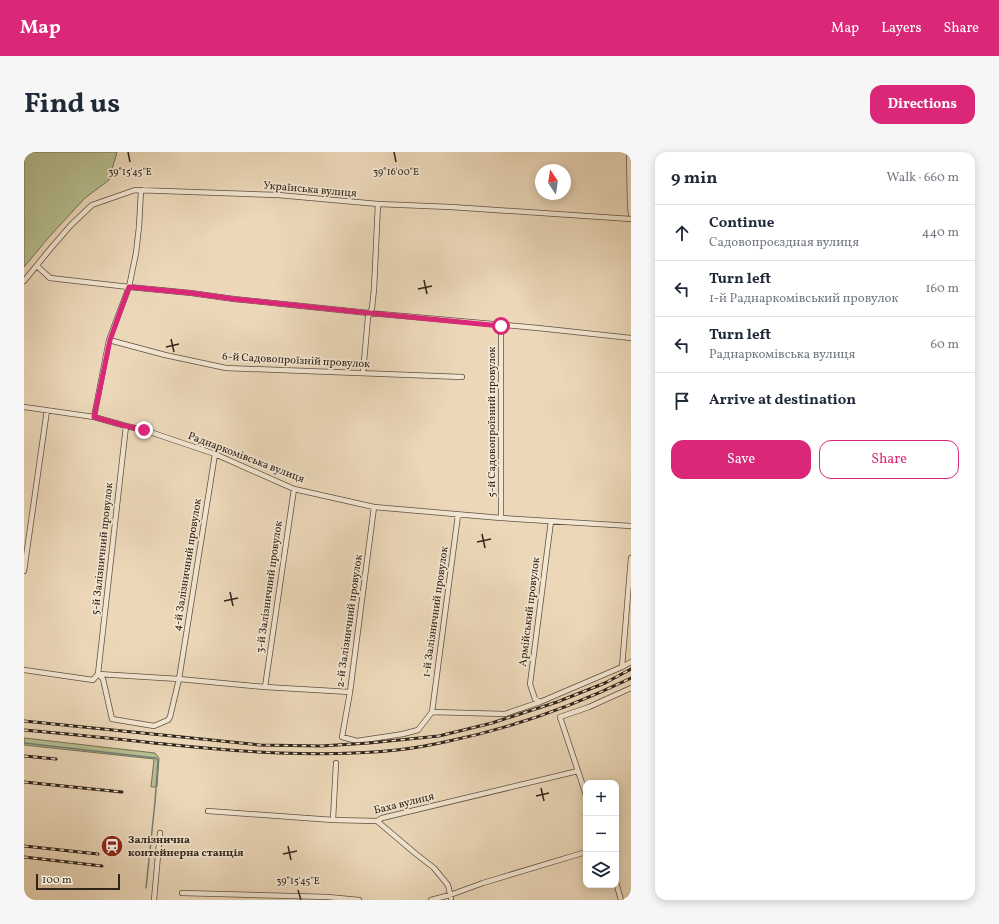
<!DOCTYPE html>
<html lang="en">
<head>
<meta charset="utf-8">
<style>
  body { margin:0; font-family:Vollkorn,serif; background:#f6f6f7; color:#1f2937 }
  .controls { position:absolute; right:12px; bottom:12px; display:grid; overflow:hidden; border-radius:8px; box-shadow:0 2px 10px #0003 }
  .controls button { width:36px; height:36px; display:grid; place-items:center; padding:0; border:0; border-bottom:1px solid #e0e1e3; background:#fff; color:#1f2937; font:20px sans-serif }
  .compass { position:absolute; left:511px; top:12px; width:36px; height:36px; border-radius:50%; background:#fff; box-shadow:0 2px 10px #0003; rotate:347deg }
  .scale { position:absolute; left:12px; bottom:10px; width:84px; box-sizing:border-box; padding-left:4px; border:2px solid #30241a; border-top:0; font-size:11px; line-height:14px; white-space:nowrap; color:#30241a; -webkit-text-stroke:3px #f3e6d2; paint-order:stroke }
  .stop { position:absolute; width:12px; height:12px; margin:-9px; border:3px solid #db2777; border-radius:50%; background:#fff }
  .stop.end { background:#db2777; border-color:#fff; box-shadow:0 1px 4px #0008 }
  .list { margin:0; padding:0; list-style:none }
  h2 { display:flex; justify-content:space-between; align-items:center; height:52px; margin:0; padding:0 16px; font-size:17px }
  h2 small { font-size:13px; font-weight:400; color:#747a83 }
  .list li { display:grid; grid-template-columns:26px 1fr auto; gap:12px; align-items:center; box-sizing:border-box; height:56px; padding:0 16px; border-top:1px solid #e0e1e3 }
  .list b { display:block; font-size:15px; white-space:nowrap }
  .list p { margin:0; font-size:13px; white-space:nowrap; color:#747a83 }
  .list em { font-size:13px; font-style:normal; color:#747a83 }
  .actions { display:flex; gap:8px; padding:12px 16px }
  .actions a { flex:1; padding:9px 0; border:1px solid #db2777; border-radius:12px; text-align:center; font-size:14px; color:#db2777 }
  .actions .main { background:#db2777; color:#fff }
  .icon { flex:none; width:22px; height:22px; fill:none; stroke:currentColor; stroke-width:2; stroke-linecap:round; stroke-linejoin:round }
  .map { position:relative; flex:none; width:607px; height:748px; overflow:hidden; border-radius:12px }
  header { display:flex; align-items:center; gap:24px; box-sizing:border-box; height:56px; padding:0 20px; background:#db2777; color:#fff }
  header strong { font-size:19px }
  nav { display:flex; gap:22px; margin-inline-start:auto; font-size:14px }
  .intro { display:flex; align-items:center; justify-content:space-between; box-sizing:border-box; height:96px; padding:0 24px }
  h1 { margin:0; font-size:28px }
  .button { padding:10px 18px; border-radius:12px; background:#db2777; color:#fff; font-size:14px; font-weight:700 }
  main { display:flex; gap:24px; padding:0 24px }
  aside { flex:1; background:#fff; border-radius:12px; box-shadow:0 2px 10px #0003 }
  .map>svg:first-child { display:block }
  .green { fill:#b7bf90; stroke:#747255 }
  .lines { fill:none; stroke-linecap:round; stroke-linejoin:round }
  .stream { stroke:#717d79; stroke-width:1.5 }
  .minor-casing { stroke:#5f5142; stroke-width:6 }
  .minor { stroke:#f3e6d2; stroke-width:4.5 }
  .rail-casing { stroke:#30241a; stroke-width:3 }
  .rail { stroke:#f3e6d2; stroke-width:1.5; stroke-dasharray:4.5; stroke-linecap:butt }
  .route { stroke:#db2777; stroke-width:5 }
  .ticks { fill:none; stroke:#30241a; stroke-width:1.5 }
  .labels { text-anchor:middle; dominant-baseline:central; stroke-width:3.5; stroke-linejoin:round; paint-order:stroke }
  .street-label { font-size:11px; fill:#30241a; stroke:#f3e6d2 }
  .poi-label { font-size:11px; font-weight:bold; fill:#30241a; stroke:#f3e6d2; text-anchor:start }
  .ticks-label { font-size:10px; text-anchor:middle; fill:#30241a; stroke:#f3e6d2; stroke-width:3.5; stroke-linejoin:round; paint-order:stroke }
</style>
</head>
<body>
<header>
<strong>Map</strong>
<nav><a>Map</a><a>Layers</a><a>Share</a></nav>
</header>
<div class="intro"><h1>Find us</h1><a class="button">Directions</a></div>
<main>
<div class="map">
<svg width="607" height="748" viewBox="0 0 607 748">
  <rect width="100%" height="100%" fill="#ecd8b9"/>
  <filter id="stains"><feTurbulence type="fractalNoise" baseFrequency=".005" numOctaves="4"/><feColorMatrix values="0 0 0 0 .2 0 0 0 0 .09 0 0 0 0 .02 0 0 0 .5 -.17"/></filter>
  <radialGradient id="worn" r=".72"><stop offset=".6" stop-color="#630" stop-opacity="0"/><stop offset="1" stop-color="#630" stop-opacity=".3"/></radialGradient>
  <!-- green -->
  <path class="green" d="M0,0H93L85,28L61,46L25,85L0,115Z
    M0,586L131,601L135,606L133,635H127L130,607L0,593Z"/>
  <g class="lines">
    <!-- stream -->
    <path class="stream" d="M0,591L132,606L134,609L131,650L122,736"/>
    <!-- minor casing -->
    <g class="minor-casing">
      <path id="minor" d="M605,0L606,54L607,62
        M13,114L26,126L105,135L167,141L210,147L345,161L514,176L607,186
        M0,129L27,96L47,73L68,53L111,38L254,43L354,52L427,55L607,67
        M85,188L141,203L202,216L438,225
        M339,221L344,165L348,156L350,137L354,52
        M0,255L70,265L102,274L120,278L191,302L270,337L350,355L477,366L607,374
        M70,265L85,188L105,135L112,101L115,75L117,38
        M102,274L74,522L79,527L88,567L130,574L144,568L146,565L155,527L191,302
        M350,355L326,540L318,585L333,589L379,582L394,578L408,560L481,562L516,550L598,515L607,510
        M477,366V174
        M0,419L23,258
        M598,515L607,406
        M0,518L69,528L74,522L155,527L241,535L326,540
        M241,535L270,337
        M516,550L511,547L506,532L527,369
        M408,560L434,363
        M562,643L536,565L565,555L607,536
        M184,659L309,668L353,669L358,666L554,619
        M309,668L312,611
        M353,669L392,702L410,716L424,733L427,746
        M592,730L597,748
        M158,741L304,745L335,748
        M130,748L136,681
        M407,748L426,743L459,731L562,700"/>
    </g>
    <!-- minor -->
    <use href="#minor" class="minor"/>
    <!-- rail casing -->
    <g class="rail-casing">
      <path id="rail" d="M0,569L236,593L297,594L345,591L415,584L468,571L533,550L581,531L607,517
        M0,578C47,582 93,587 140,592C217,600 295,606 373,598C390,596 408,593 425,589C488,576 549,554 607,526
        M0,604L32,607
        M0,630L98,640
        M0,694L74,702
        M0,705L78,714"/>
    </g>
    <!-- rail -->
    <use href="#rail" class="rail"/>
  </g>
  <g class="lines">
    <!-- route -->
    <path class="route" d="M120,278L102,274L70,265L86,188L105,135L167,141L210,147L345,161L477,174"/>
  </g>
  <!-- ticks -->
  <path class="ticks" d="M104,0L106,10M370,0L372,10M400,128L403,142M394,137L408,134M147,187L150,200M142,195L155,192M458,382L461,396M453,390L467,387M206,440L209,454M200,449L214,446M517,636L520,649M512,644L525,641M264,694L267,708M259,702L273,699M274,738L277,748"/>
  <!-- icons -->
  <defs>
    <g id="station-disc" transform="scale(1.15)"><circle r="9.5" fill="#8f2418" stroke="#f3e6d2"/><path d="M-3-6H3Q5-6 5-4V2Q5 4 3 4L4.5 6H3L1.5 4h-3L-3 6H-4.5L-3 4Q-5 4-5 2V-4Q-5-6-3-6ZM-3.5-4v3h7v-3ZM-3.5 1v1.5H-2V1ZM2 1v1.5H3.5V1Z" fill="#fff"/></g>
  </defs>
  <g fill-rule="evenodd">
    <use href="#station-disc" x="88" y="694"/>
  </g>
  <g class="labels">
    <!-- street labels -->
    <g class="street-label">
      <text transform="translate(286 38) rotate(5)">Українська вулиця</text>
      <text transform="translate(272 209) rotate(3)">6-й Садовопроїзній провулок</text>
      <text transform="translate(468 270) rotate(-90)">5-й Садовопроїзний провулок</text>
      <text transform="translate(222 306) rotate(21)">Раднаркомівська вулиця</text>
      <text transform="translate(79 397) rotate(-84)">5-й Залізничний провулок</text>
      <text transform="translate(164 413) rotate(-81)">4-й Залізничний провулок</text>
      <text transform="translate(246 435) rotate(-82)">3-й Залізничний провулок</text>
      <text transform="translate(412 460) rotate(-82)">1-й Залізничний провулок</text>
      <text transform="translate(506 460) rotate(-83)">Армійський провулок</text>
      <text transform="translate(326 469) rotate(-82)">2-й Залізничний провулок</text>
      <text transform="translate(380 652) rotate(-14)">Баха вулиця</text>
    </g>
    <!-- poi labels -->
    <g class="poi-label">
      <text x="104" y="688">Залізнична<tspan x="104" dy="13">контейнерна станція</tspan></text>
    </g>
  </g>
  <g class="ticks-label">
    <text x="106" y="23">39°15'45"E</text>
    <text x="372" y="23">39°16'00"E</text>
    <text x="274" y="732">39°15'45"E</text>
  </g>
  <rect width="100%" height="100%" filter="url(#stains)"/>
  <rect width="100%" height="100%" fill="url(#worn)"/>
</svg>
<div class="controls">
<button>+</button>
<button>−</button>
<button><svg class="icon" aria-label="layers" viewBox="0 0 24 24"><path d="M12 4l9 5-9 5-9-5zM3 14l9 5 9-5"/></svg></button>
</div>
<svg class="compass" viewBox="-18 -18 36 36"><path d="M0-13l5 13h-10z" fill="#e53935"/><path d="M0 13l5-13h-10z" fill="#747a83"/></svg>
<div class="scale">100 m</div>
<div class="stop" style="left:477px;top:174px"></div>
<div class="stop end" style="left:120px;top:278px"></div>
</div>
<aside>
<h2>9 min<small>Walk · 660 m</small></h2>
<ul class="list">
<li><svg class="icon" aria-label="ahead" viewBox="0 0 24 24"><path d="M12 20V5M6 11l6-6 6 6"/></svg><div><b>Continue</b><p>Садовопроєздная вулиця</p></div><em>440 m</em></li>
<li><svg class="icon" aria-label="left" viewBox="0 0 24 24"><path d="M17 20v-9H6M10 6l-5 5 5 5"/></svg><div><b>Turn left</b><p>1-й Раднаркомівський провулок</p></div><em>160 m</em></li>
<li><svg class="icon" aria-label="left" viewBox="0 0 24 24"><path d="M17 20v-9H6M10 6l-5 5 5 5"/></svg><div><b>Turn left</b><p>Раднаркомівська вулиця</p></div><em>60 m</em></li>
<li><svg class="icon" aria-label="arrive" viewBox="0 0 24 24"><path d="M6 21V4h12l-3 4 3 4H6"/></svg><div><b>Arrive at destination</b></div></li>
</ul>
<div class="actions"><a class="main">Save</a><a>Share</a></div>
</aside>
</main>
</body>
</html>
